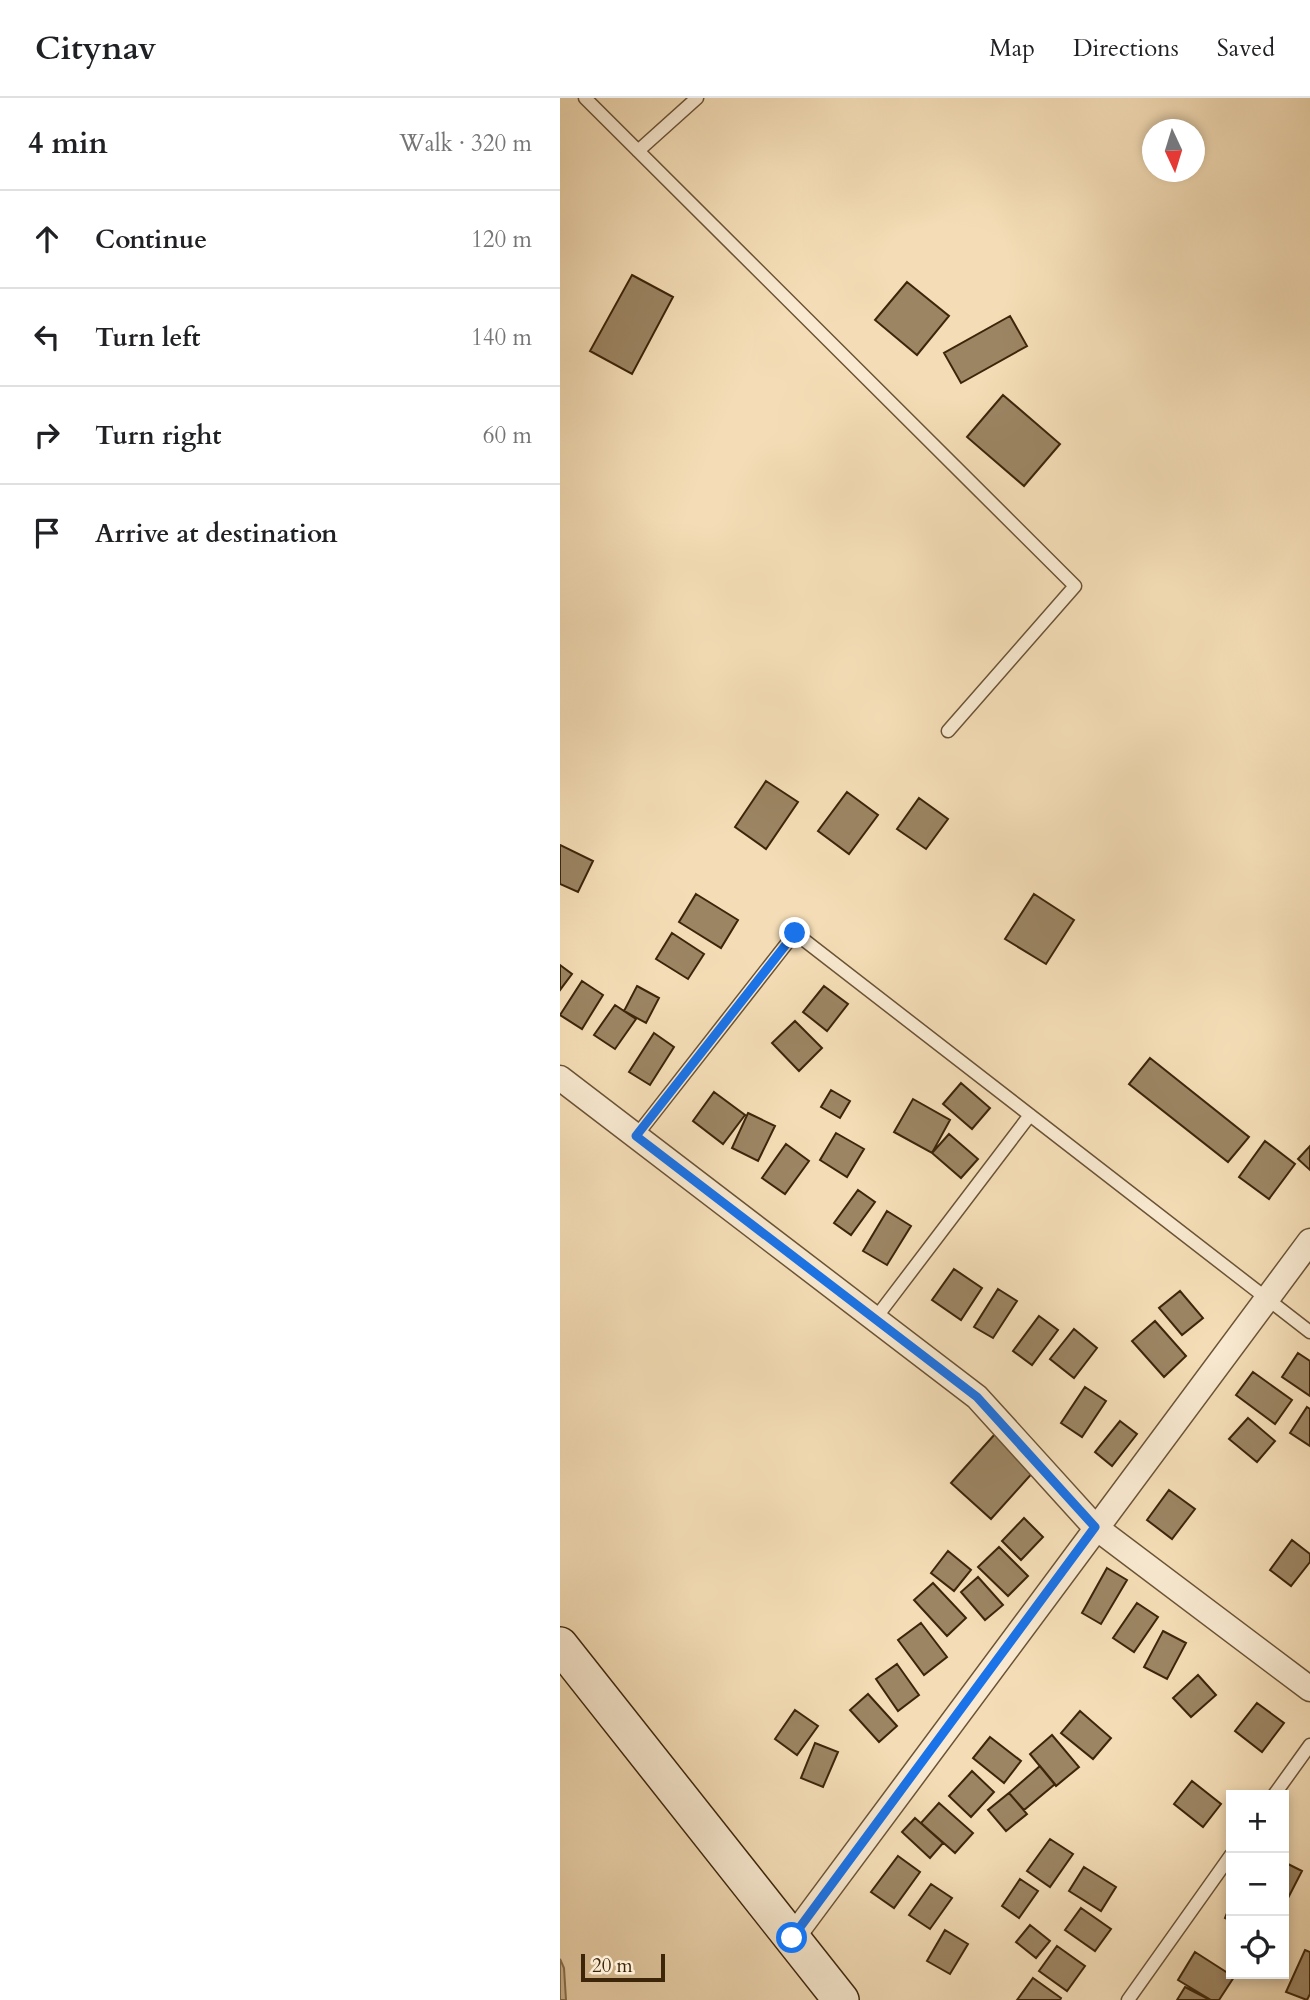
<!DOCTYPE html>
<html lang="en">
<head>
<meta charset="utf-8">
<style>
  body { margin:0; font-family:Cardo,serif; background:#f6f6f6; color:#202124 }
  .controls { position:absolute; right:21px; bottom:21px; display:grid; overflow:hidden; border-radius:0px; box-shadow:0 4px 10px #0003 }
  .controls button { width:63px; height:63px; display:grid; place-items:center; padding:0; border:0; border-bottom:2px solid #e0e0e0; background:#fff; color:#202124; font:35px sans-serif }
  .compass { position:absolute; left:582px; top:21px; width:63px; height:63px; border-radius:50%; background:#fff; box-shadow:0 4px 10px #0003; rotate:176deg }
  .scale { position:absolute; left:21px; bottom:18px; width:84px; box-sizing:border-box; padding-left:7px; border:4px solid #3d250a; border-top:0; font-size:19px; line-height:24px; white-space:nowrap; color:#3d250a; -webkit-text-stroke:5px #f8e9d0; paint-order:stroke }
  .stop { position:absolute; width:21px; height:21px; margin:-16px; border:5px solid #1a73e8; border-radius:50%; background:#fff }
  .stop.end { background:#1a73e8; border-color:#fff; box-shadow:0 2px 7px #0008 }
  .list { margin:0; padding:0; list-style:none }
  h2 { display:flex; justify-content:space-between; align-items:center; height:91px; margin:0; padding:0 28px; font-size:30px }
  h2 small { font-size:23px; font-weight:400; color:#757577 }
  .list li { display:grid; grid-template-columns:46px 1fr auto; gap:21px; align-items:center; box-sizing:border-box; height:98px; padding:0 28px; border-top:2px solid #e0e0e0 }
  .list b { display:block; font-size:26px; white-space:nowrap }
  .list em { font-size:23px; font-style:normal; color:#757577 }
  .icon { flex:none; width:38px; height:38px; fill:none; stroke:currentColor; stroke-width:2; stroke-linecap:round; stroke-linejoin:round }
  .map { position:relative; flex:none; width:750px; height:1902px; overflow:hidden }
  header { display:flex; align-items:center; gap:42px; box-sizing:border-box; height:98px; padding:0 35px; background:#fff; border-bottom:2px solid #e0e0e0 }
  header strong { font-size:33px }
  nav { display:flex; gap:38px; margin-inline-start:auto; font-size:24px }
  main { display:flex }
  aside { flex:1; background:#fff }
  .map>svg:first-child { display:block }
  .green { fill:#d5be99; stroke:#897252; stroke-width:2 }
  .building { fill:#9c8563; stroke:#3d250a; stroke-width:2 }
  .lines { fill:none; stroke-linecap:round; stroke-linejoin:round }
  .service-casing { stroke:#6b5335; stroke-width:15 }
  .minor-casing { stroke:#6b5335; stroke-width:27 }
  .secondary-casing { stroke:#3d250a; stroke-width:38 }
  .service { stroke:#f8e9d0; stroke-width:12 }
  .minor { stroke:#f8e9d0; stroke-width:24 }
  .secondary { stroke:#f8e9d0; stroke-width:35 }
  .route { stroke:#1a73e8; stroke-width:9 }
</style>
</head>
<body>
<header>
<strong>Citynav</strong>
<nav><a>Map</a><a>Directions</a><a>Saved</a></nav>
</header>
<main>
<aside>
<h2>4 min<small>Walk · 320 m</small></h2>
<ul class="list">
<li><svg class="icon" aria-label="ahead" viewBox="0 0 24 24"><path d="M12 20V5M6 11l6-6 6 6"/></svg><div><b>Continue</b></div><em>120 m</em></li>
<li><svg class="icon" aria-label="left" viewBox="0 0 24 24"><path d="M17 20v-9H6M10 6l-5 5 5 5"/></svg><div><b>Turn left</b></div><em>140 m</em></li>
<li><svg class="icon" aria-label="right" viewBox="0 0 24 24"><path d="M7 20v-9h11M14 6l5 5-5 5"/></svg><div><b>Turn right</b></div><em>60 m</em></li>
<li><svg class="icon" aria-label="arrive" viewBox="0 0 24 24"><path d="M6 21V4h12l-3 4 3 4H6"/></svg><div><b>Arrive at destination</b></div></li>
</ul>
</aside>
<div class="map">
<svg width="750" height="1902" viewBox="0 0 750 1902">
  <rect width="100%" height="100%" fill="#f4ddb6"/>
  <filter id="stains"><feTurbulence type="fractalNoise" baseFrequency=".00286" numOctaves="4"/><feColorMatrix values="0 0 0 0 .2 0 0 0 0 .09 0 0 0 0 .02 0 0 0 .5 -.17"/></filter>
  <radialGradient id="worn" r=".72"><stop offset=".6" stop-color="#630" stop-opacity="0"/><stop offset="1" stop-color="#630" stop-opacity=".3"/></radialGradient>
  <!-- green -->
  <path class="green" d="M0,1861L4,1870L6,1902H0Z"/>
  <!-- building -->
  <path class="building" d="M72,177L113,199L72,276L30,253Z
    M347,184L389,218L357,257L315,222Z
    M450,218L467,248L401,285L384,255Z
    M443,297L500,346L464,388L407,339Z
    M206,683L238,704L206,751L175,729Z
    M287,694L318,717L289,756L258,733Z
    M359,700L388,721L366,751L337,731Z
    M0,747L33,763L18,794L0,786Z
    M136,796L178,822L161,850L119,824Z
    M474,796L514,822L486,866L445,841Z
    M112,835L144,856L128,881L96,861Z
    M0,867L12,876L0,892Z
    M22,883L43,897L22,931L0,917Z
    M77,888L99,900L86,925L64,913Z
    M264,888L288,906L267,933L243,914Z
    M55,907L76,921L55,951L34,937Z
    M235,923L262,950L239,973L212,945Z
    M94,935L114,949L90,987L69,974Z
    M590,960L689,1039L668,1064L569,986Z
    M401,985L430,1010L412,1031L383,1006Z
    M271,992L290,1003L280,1020L261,1009Z
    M154,994L185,1017L163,1046L133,1023Z
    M353,1001L390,1022L372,1055L334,1034Z
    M188,1015L215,1028L198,1063L172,1050Z
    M276,1035L304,1051L287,1079L260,1062Z
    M389,1036L418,1061L401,1080L372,1055Z
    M705,1043L735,1066L709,1101L679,1079Z
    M226,1046L249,1063L225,1096L202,1080Z
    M750,1048V1072L738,1061Z
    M298,1092L315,1104L291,1137L274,1125Z
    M327,1113L351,1128L327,1167L303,1153Z
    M394,1171L422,1190L401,1222L372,1202Z
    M438,1191L457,1203L433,1240L414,1229Z
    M620,1193L643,1220L622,1237L599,1210Z
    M479,1218L498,1232L472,1267L453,1253Z
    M595,1223L626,1258L604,1279L572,1243Z
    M514,1231L537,1250L514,1280L490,1261Z
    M738,1255L750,1263V1298L722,1279Z
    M693,1274L732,1302L715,1326L676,1297Z
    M525,1289L546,1303L522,1339L501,1325Z
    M747,1309L750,1311V1348L730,1335Z
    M688,1320L715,1343L697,1364L669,1341Z
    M560,1323L577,1336L552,1368L535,1354Z
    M435,1336L475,1372L431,1421L391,1385Z
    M609,1392L635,1411L612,1441L587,1422Z
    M464,1420L483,1439L461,1462L442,1443Z
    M732,1442L750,1456V1464L731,1488L710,1472Z
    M439,1449L468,1478L448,1498L418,1469Z
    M388,1453L411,1472L394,1493L371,1475Z
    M547,1470L567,1482L541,1526L522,1515Z
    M418,1479L443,1507L425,1522L401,1494Z
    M373,1485L406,1520L387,1538L354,1502Z
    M577,1505L598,1519L574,1554L553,1540Z
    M361,1525L387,1559L364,1577L338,1542Z
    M603,1533L626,1545L607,1581L584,1569Z
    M337,1566L359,1597L338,1613L316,1581Z
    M638,1577L656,1597L631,1619L613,1600Z
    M308,1596L337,1628L319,1644L290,1612Z
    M697,1605L724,1625L702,1654L675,1633Z
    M235,1612L258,1628L237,1657L215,1641Z
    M520,1613L551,1640L533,1661L501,1635Z
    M492,1637L519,1669L496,1688L470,1656Z
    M430,1639L461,1663L444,1685L413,1660Z
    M255,1645L278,1654L263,1689L241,1680Z
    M480,1668L495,1686L464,1712L449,1695Z
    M412,1673L434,1694L411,1719L389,1698Z
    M632,1683L661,1706L643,1729L614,1706Z
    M449,1695L467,1716L446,1733L428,1712Z
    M379,1705L413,1735L395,1755L361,1725Z
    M355,1720L383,1745L370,1760L342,1734Z
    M490,1741L513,1756L490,1789L467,1773Z
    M338,1758L360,1774L334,1810L311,1794Z
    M724,1764L742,1773L727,1802L724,1800Z
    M524,1769L556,1789L541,1813L509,1793Z
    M460,1781L478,1793L459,1820L442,1808Z
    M371,1786L392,1800L370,1831L349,1817Z
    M671,1805V1823L665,1820Z
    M521,1810L551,1831L535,1853L505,1832Z
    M470,1827L490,1843L476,1860L456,1844Z
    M385,1832L408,1846L390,1876L367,1863Z
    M497,1848L525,1868L507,1893L479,1873Z
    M745,1852L750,1854V1896L747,1902L726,1894Z
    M635,1854L674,1879L659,1902H651L618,1882Z
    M473,1880L501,1900L500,1902H457Z
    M625,1889L650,1902H617Z"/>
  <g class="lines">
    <!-- service casing -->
    <g class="service-casing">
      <path id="service" d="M25,0L515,488L388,633
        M78,53L137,0
        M76,1038L235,835L750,1234
        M315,1221L470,1017
        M714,1697L750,1647
        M568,1902L671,1757"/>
    </g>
    <!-- minor casing -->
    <g class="minor-casing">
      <path id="minor" d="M0,980L417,1299L535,1429L750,1591
        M232,1840L750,1143"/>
    </g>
    <!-- secondary casing -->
    <g class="secondary-casing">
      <path id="secondary" d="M0,1547L281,1902"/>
    </g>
    <!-- service -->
    <use href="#service" class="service"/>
    <!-- minor -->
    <use href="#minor" class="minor"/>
    <!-- secondary -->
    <use href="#secondary" class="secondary"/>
  </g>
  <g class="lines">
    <!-- route -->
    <path class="route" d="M232,1840L535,1429L417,1299L76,1038L235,835"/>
  </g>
  <rect width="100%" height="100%" filter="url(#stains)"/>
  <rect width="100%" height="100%" fill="url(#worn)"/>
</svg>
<div class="controls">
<button>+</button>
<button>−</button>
<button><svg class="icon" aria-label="locate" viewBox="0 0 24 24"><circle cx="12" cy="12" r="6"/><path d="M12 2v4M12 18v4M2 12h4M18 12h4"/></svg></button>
</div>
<svg class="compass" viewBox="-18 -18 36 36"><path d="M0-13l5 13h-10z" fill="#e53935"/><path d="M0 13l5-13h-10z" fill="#757577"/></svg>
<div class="scale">20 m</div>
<div class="stop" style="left:232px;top:1840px"></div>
<div class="stop end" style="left:235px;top:835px"></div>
</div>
</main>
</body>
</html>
